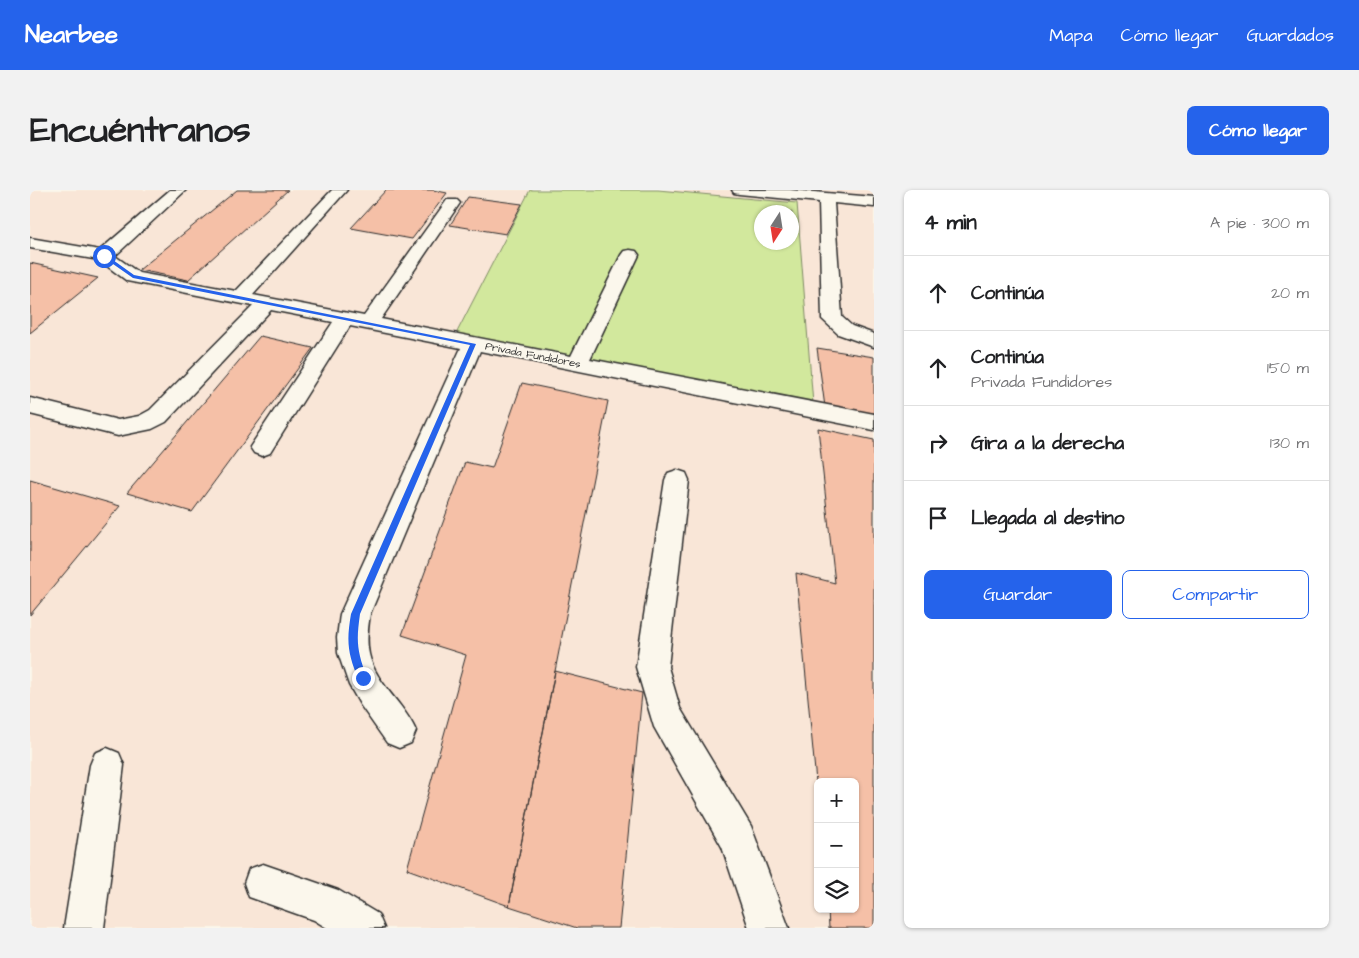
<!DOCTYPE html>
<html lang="es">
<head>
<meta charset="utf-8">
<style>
  body { margin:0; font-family:"Architects Daughter",sans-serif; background:#f2f2f2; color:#202124 }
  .controls { position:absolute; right:15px; bottom:15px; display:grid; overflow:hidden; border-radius:8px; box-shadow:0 1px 4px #0004 }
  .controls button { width:45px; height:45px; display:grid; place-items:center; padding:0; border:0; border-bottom:1px solid #e0e0e0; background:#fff; color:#202124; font:25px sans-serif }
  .compass { position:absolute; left:724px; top:15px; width:45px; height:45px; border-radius:50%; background:#fff; box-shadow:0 1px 4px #0004; rotate:192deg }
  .stop { position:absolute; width:15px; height:15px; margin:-11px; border:4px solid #2563eb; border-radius:50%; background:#fff }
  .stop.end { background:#2563eb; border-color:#fff; box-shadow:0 1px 5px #0008 }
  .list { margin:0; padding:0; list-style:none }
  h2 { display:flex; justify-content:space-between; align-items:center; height:65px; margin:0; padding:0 20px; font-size:21px }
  h2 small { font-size:16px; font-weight:400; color:#757577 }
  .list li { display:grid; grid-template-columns:32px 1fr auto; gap:15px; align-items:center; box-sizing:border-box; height:75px; padding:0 20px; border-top:1px solid #e0e0e0 }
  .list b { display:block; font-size:19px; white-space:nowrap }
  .list p { margin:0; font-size:16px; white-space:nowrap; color:#757577 }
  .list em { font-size:16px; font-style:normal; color:#757577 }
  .actions { display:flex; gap:10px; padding:15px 20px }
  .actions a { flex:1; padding:11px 0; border:1px solid #2563eb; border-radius:8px; text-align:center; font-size:18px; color:#2563eb }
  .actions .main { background:#2563eb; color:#fff }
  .icon { flex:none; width:28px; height:28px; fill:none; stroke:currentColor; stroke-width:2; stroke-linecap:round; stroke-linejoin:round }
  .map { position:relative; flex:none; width:844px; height:738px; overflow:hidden; border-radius:8px }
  header { display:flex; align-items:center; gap:30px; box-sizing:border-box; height:70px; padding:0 25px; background:#2563eb; color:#fff }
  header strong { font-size:24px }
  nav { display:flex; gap:28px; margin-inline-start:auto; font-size:18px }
  .intro { display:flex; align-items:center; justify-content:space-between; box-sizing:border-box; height:120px; padding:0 30px }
  h1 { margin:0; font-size:35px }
  .button { padding:12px 22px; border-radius:8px; background:#2563eb; color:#fff; font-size:18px; font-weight:700 }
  main { display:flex; gap:30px; padding:0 30px }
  aside { flex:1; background:#fff; border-radius:8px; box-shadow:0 1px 4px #0004 }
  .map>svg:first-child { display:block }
  .built { fill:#f9e6d7; fill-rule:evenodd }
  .green { fill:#d2e89d; stroke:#7e8a64; fill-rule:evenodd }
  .building { fill:#f5c0a7; stroke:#2b2b2b }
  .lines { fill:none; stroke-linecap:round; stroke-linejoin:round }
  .minor-casing { stroke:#2b2b2b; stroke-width:3 }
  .minor { fill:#fbf7ec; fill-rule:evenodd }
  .route { fill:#2563eb }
  .labels { text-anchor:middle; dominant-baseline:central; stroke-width:4; stroke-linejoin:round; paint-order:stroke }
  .far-street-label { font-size:11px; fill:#2b2b2b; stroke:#fbf7ec }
</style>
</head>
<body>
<header>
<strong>Nearbee</strong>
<nav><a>Mapa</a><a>Cómo llegar</a><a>Guardados</a></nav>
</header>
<div class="intro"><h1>Encuéntranos</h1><a class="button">Cómo llegar</a></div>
<main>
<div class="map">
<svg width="844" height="738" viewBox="0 0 844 738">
  <rect width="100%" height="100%" fill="#fbf7ec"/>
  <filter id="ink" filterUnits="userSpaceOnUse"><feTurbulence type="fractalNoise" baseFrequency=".02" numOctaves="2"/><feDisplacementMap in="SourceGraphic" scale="10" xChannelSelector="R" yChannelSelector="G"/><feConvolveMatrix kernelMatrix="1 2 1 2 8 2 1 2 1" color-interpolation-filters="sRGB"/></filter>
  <g filter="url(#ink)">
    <!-- built -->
    <path class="built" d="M0,0H844V738H0ZM732,22H762V52H732ZM788,592H825V719H788Z"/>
    <!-- green -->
    <path class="green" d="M500,0H628L767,13L783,214L426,144ZM732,22H762V52H732Z"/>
    <!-- building -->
    <path class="building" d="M207,0H258L158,90L109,80Z
      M356,0H403L417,3L382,49L321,38Z
      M438,7L492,14L476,44L420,35Z
      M0,73L68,88L0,143Z
      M230,146L283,158L162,322L97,303Z
      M787,158L844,167V226L795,217Z
      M492,193L578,211L479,716L377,679L436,465L372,445L435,272L462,278Z
      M788,238L844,250V738H799L798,719H825V592H788V613L766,383L805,393Z
      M0,290L90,316L0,425Z
      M525,481L612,503L589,738H547L479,716Z"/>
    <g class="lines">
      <!-- minor casing -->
      <g class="minor-casing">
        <path id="minor" d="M140,0H156L85,66L109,83L206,101L302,0H317L223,105L334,126L417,10H427L430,13L351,129L541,166L591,65L594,61L600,60L606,61L609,65L560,169L844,224V240L450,161L340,424C338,437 336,451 339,464C345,493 374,513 386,541L381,553L369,558L357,553L331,516L319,495L308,463L307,448L310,424L431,158L320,136L240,263L232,266L224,263L220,257L303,132L241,120L136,232L122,239L88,246L0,224V208L88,230L109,226L120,220L223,116L97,91L69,70L0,58V48L70,60Z
          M702,0H760L844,7V17L804,13L812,127L822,136L844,144V157L808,144L792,129L789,12L709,4L704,3Z
          M647,280L656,283L659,290L638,477L650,518L721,636L759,738H719L692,657L624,537L606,477L635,290L638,283Z
          M77,558L89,563L94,575L74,738H34L60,575L65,563Z
          M233,674L308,700L348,724L354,738H297L284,730L219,707L214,693L219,679Z"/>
      </g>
      <!-- minor -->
      <use href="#minor" class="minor"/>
    </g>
  </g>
  <!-- route -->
  <path class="route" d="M73,65H76L104,85L446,154L330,424C326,452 327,461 337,488L336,491H329C318,464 316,453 321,424L440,155L103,88L73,67Z"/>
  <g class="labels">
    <!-- far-street labels -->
    <g class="far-street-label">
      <text transform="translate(503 165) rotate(11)">Privada Fundidores</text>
    </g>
  </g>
</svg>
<div class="controls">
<button>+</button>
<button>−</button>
<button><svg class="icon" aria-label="layers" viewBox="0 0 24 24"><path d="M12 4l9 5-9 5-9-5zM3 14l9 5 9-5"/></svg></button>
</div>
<svg class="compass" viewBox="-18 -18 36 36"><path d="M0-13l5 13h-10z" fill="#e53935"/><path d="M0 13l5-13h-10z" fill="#757577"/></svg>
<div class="stop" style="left:74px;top:66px"></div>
<div class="stop end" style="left:333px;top:488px"></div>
</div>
<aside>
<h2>4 min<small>A pie · 300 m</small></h2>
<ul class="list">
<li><svg class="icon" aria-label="ahead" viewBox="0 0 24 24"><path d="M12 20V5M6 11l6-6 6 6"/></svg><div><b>Continúa</b></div><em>20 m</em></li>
<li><svg class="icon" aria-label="ahead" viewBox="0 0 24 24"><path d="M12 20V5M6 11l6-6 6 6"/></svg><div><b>Continúa</b><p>Privada Fundidores</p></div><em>150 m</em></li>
<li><svg class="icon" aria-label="right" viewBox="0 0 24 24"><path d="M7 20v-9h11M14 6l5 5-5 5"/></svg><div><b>Gira a la derecha</b></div><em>130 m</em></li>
<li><svg class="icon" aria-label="arrive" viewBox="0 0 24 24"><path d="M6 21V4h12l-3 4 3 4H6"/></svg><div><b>Llegada al destino</b></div></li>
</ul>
<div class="actions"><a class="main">Guardar</a><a>Compartir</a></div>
</aside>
</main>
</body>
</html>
